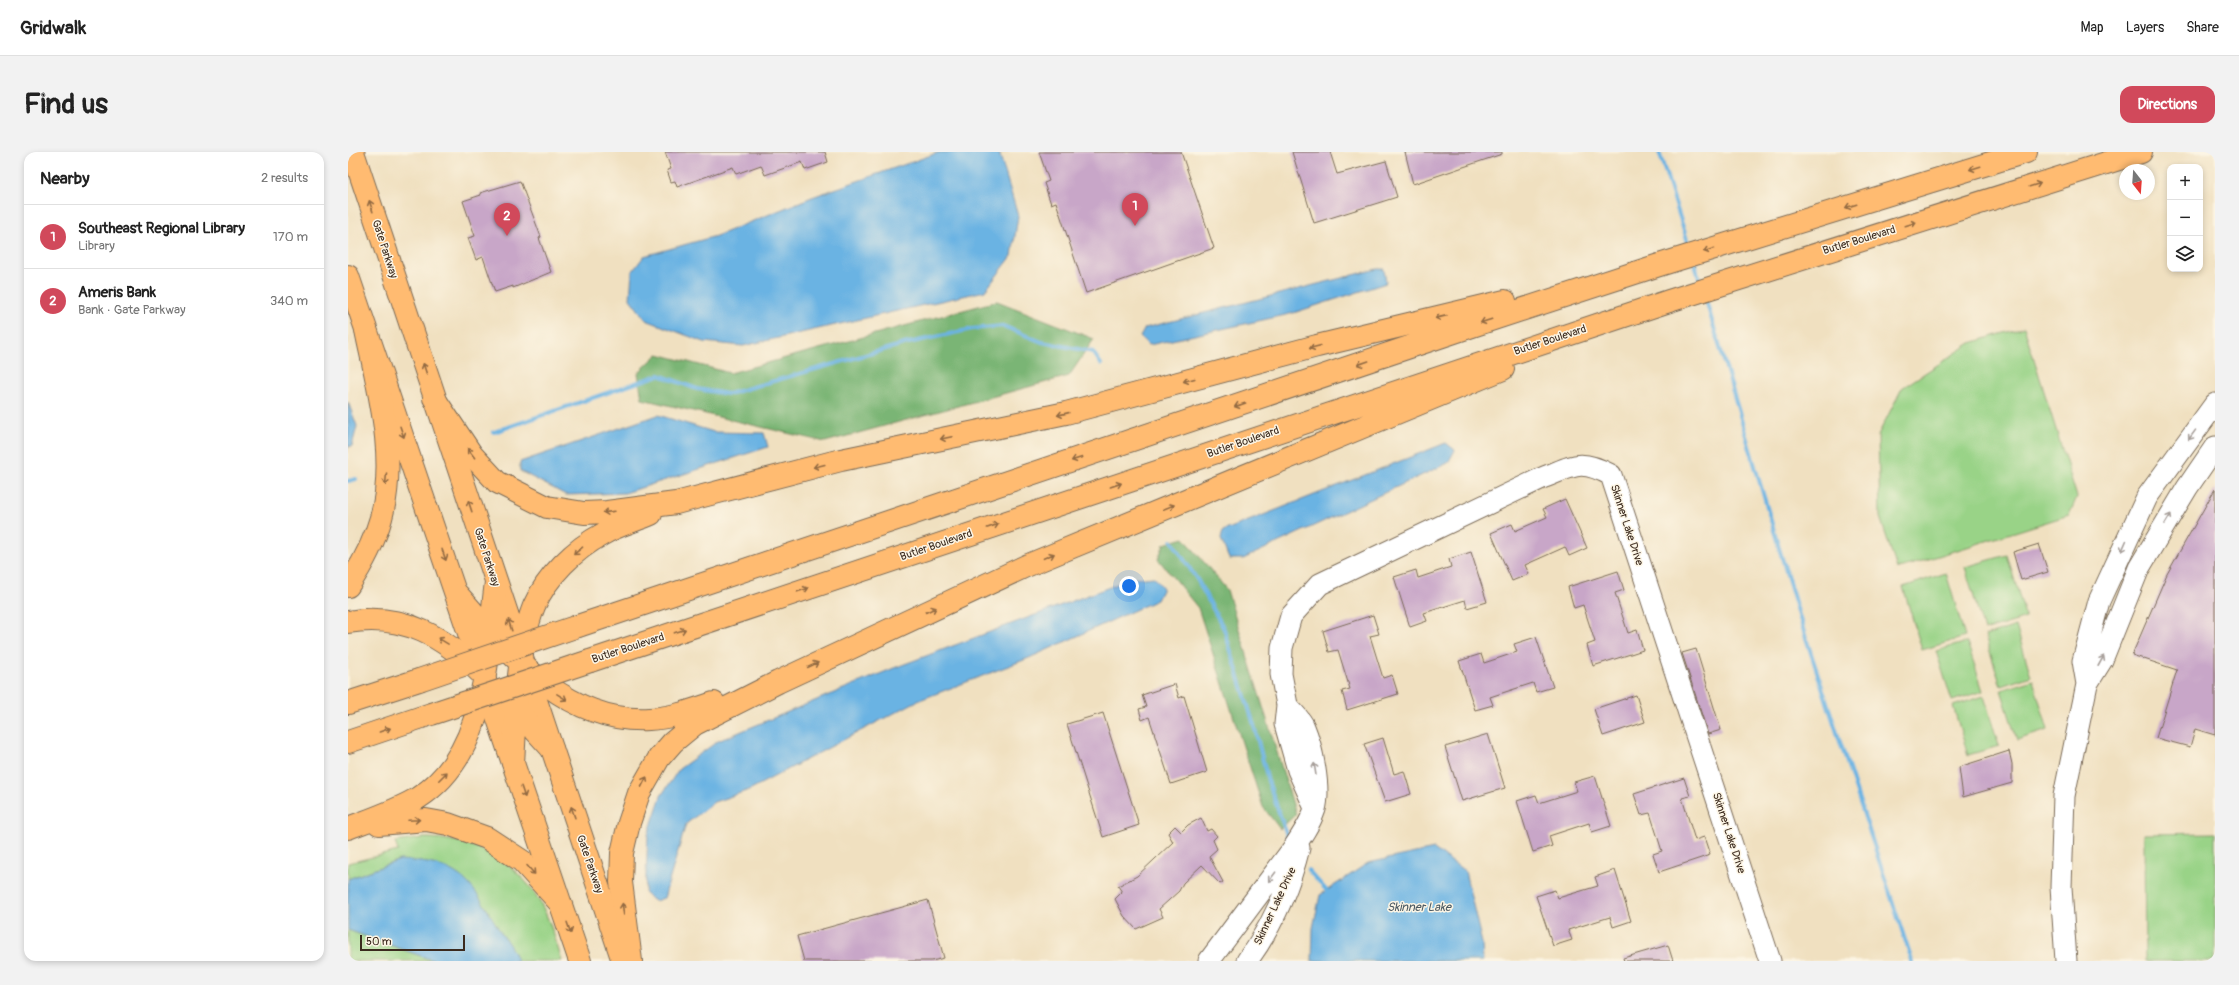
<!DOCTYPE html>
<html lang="en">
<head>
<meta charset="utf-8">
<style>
  body { margin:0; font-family:Pangolin,sans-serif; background:#f2f2f2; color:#222 }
  .controls { position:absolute; right:12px; top:12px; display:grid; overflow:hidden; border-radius:8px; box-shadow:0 2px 6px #0003 }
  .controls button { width:36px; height:36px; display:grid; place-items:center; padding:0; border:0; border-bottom:1px solid #e0e0e0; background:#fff; color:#222; font:20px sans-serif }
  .compass { position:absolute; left:1771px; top:12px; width:36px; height:36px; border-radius:50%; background:#fff; box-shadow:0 2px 6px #0003; rotate:163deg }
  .scale { position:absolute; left:12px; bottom:10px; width:105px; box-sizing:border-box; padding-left:4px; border:2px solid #3b2a1e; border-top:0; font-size:11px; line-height:14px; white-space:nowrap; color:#3b2a1e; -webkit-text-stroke:3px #fcf5e5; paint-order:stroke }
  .you { position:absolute; left:781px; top:434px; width:14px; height:14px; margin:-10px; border:3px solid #fff; border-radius:50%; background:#1a73e8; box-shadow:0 0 0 6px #1a73e833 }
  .badge { display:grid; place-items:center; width:26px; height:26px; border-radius:50%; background:#d1495b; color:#fff; font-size:13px; font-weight:700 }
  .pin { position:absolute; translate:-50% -33px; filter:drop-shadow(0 1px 2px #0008) }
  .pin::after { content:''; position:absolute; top:21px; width:14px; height:12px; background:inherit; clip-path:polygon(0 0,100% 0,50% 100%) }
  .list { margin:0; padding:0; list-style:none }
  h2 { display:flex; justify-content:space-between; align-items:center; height:52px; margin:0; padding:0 16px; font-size:17px }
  h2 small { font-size:13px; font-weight:400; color:#767676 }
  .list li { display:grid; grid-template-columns:26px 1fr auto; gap:12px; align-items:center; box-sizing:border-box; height:64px; padding:0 16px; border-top:1px solid #e0e0e0 }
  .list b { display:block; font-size:15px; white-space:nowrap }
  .list p { margin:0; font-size:13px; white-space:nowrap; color:#767676 }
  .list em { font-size:13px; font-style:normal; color:#767676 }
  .icon { flex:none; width:22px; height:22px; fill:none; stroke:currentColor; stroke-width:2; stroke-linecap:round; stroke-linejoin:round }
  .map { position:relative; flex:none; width:1867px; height:809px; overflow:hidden; border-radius:12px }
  header { display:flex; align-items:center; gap:24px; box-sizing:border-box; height:56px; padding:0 20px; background:#fff; border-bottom:1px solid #e0e0e0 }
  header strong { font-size:19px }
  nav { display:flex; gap:22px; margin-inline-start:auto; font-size:14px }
  .intro { display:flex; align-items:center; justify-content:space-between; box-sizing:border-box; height:96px; padding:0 24px }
  h1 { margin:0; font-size:28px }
  .button { padding:10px 18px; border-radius:12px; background:#d1495b; color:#fff; font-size:14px; font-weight:700 }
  main { display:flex; gap:24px; padding:0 24px }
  aside { flex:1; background:#fff; border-radius:12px; box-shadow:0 2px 6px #0003 }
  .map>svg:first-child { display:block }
  .green { fill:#99d387; stroke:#6a7e52 }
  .forest { fill:#7ab574; stroke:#5a7049 }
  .water { fill:#6bb3e3; stroke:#536e80 }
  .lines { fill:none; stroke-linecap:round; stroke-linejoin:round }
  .stream { stroke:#6bb3e3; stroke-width:4 }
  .building { fill:#c8a6c8 }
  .minor-casing { stroke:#7a6a57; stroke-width:23 }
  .major-casing { stroke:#7a6a57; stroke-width:24 }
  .highway-casing { stroke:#7a6a57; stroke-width:24 }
  .minor { stroke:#fff; stroke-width:21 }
  .major { stroke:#ffbb71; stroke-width:22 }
  .highway { stroke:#ffbb71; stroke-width:22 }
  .highway-bridge-casing { stroke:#7a6a57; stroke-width:24; stroke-linecap:butt }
  .highway-bridge { stroke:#ffbb71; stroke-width:22 }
  .oneway { stroke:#936b43 }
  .oneway2 { stroke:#a79f9a }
  .labels { text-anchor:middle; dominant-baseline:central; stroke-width:3; stroke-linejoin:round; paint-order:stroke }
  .street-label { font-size:11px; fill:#3b2a1e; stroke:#fcf5e5 }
  .water-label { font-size:12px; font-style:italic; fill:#4c5a63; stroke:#fcf5e5 }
</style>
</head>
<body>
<header>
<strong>Gridwalk</strong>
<nav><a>Map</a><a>Layers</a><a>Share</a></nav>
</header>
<div class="intro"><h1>Find us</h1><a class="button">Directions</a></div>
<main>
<aside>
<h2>Nearby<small>2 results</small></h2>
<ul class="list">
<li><span class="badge">1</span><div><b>Southeast Regional Library</b><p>Library</p></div><em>170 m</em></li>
<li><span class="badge">2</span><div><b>Ameris Bank</b><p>Bank · Gate Parkway</p></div><em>340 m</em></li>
</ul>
</aside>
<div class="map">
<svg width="1867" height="809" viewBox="0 0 1867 809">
  <rect width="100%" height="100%" fill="#fcf5e5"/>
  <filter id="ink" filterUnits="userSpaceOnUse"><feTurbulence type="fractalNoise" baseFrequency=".025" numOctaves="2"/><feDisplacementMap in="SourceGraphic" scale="8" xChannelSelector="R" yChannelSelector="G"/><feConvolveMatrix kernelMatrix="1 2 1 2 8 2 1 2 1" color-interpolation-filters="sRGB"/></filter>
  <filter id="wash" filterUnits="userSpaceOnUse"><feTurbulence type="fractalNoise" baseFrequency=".012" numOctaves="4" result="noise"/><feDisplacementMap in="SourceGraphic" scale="16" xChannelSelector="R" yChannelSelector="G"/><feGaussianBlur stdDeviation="0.9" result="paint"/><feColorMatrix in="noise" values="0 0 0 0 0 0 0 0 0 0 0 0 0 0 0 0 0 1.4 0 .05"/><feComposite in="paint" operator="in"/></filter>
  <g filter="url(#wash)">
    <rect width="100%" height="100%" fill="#f0e0c0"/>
    <!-- green -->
    <path class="green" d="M1676,175L1729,345L1721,363L1549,417L1532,365L1530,283L1554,236L1623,191Z
      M1659,403L1678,466L1636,479L1617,415Z
      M1598,421L1617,485L1574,498L1555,435Z
      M1668,474L1683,524L1653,534L1637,484Z
      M1619,490L1635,539L1604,549L1588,499Z
      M1685,528L1700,578L1669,588L1653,538Z
      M1636,544L1651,594L1620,603L1605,554Z
      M1867,681V809H1797L1796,682Z
      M74,686C126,685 175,711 197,760C204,775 209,793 214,809H169L158,791L52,708L0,727V711L50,699L47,690Z
      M0,778L87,809H0Z"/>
    <!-- forest -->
    <path class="forest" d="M649,149L746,187L721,224L477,290L294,247L290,221L310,202L382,221Z
      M836,386L879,438L948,662L932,677L915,655L850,456L810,407L816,392Z"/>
    <!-- water -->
    <path class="water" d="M592,0H651L670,64L664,104L637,139L395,194L356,190L298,168L282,147L284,120L296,104L368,84L464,45Z
      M1029,117H1036L1038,131L942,162L801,193L792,185L797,176Z
      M0,250L9,274L4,294L0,295Z
      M310,263L366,280L416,281L420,295L277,341L218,343L172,319V310Z
      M1098,291L1107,298L1100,311L895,407H881L873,387L875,379Z
      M806,425L815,436L809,448L681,506L569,549L401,638L366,650L338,672L316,746L307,749L297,742L300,683L313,644L331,617L370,589L546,516L783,427Z
      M1086,697L1117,719L1134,791L1135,809H964L965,776L972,743L1020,711Z
      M52,708C111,711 121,726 149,774C155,785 166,797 169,809H87L0,778V727Z"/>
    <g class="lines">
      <!-- stream -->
      <path class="stream" d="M1311,0L1342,97
        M1346,109L1353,133
        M1357,145L1455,477L1564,809
        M146,280L311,223L349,237L380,242L556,192L624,177L655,174L694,190L745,200L753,212
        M0,329L8,327
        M824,389L850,429L876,477L906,573L920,629L940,686
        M960,718L979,739"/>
    </g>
    <g id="blocks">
      <!-- building -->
      <path class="building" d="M317,0H477L480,10L457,18L454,10L417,23L413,13L388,22L385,15L329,35L327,29L323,30L319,18L323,17Z
        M691,0H833L866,96L738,141L708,50L703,52L696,31L701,29Z
        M944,0H982L989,22L1038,9L1049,45L966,71Z
        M1057,0H1154V2L1065,32Z
        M172,29L193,85L191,86L203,120L165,136V134L147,140L135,105L128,108L120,86L127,84L115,49L133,43L132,41Z
        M1867,337V583L1847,577L1842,595L1808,586L1829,518L1784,503L1819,422Z
        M1217,347L1239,396L1221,404L1217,395L1177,413L1181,422L1164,429L1143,381L1164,372L1167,379L1199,365L1195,357Z
        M1691,392L1700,420L1673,428L1665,400Z
        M1123,400L1139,450L1119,456L1117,448L1076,461L1079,469L1062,475L1046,425L1068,418L1070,426L1103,415L1101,407Z
        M1270,419L1276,438L1267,441L1280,481L1289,478L1295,498L1245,514L1239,493L1247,490L1235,453L1226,456L1220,435Z
        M1025,463L1031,482L1022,484L1035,526L1044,523L1050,542L999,558L994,539L1002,537L990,498L981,500L975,479Z
        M1188,485L1205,535L1188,540L1185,531L1142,545L1145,553L1127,558L1111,509L1133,502L1136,511L1169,500L1166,492Z
        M1348,497L1373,578L1360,582L1334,501Z
        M827,532L831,546L836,544L859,620L823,632L801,565L794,568L791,557L798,555L794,543Z
        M1288,543L1297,570L1255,584L1246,557Z
        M755,561L791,673L755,685L719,572Z
        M1140,582L1157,636L1114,649L1097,595Z
        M1035,586L1046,622L1056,619L1063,642L1037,650L1016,592Z
        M1661,599L1664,612V631L1615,645L1611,615Z
        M1247,624L1263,674L1244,680L1241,671L1201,684L1204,694L1185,700L1169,649L1188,643L1191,651L1229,639L1226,630Z
        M1336,626L1342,644L1334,646L1347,688L1356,685L1362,703L1311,720L1305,702L1314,699L1302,661L1293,663L1286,642Z
        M853,666L859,679L863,677L869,684L865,688L869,697L861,704L875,730L872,732L854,713L835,731L831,739L811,757L815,765L788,777L776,764L767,747L774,740L770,734L789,724L825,690L820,681L827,674L833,680L840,673Z
        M1267,718L1283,769L1265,775L1262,765L1220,778L1224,788L1205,794L1188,744L1207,738L1210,746L1250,734L1247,725Z
        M580,748L596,806L584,809H456L449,784Z
        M1320,793L1325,809H1276L1275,806Z"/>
    </g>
  </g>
  <g filter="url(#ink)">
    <use href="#blocks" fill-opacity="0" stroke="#7a6a57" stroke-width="1"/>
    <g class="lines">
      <!-- minor casing -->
      <g class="minor-casing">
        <path id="minor" d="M1867,252L1799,345L1751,449L1735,509L1739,532L1754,508L1791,416L1839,336L1867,295
          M967,656L950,618L937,572L939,553L933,522L934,496L943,464L972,432L1194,326C1226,314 1231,306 1263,323L1422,809
          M861,809L944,698C953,685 962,672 967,657C973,637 964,594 956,575C953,567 944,560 939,553
          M899,809C923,776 941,736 951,696
          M1718,809L1713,735L1716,644L1739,532"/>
      </g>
      <!-- major casing -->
      <g class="major-casing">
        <path id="major" d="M5,0L275,809
          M0,124L232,809"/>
      </g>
      <!-- highway casing -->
      <g class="highway-casing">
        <path id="highway" d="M86,246L124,303L149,330L199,355L236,361L259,360L328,351L493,308L718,261L969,194L1157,149
          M0,434C14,413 26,391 33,366C50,305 30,237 18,178
          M110,443C160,500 217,572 301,567C324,566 345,558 366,551
          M0,470C56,460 97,486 135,523
          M230,474L1130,172L1308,114L1678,0
          M242,509L1321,149L1793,0
          M0,551L71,528
          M163,552L204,597
          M0,590L83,562
          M165,611C168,565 169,496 186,454C199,424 227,397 255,382C270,373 287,369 303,362
          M31,672L78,668L100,672L139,686L174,709L212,751
          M0,676C24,667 48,659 70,646C141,601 138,504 148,430
          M283,809L273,730L274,701L281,671L291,641L311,606L325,590L347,572L430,530L678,414L1155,217"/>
      </g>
      <!-- minor -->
      <use href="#minor" class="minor"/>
      <!-- major -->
      <use href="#major" class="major"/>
      <!-- highway -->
      <use href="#highway" class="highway"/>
      <!-- highway-bridge casing -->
      <g class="highway-bridge-casing">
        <path id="highway-bridge" d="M71,528L230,474
          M83,562L242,509"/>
      </g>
      <!-- highway-bridge -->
      <use href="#highway-bridge" class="highway-bridge"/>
    </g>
    <!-- one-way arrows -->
    <defs><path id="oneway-shaft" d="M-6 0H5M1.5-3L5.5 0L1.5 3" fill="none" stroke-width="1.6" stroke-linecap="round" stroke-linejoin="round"/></defs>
    <g class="oneway">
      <use href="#oneway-shaft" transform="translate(1627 16) rotate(163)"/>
      <use href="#oneway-shaft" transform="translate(1687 33) rotate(-17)"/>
      <use href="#oneway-shaft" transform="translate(23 54) rotate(-108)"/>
      <use href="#oneway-shaft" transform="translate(1503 54) rotate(163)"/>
      <use href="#oneway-shaft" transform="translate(1563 72) rotate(-17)"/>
      <use href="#oneway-shaft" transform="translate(1361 98) rotate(163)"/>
      <use href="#oneway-shaft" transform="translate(1093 165) rotate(167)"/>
      <use href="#oneway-shaft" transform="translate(1138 169) rotate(162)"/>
      <use href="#oneway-shaft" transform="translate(967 195) rotate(165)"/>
      <use href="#oneway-shaft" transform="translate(1015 211) rotate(161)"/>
      <use href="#oneway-shaft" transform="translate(77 217) rotate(-108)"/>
      <use href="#oneway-shaft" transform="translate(841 228) rotate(165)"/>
      <use href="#oneway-shaft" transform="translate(892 253) rotate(161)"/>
      <use href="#oneway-shaft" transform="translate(715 262) rotate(167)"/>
      <use href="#oneway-shaft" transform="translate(54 280) rotate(71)"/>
      <use href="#oneway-shaft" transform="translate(598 286) rotate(168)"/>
      <use href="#oneway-shaft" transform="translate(123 301) rotate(-127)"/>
      <use href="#oneway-shaft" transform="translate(729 307) rotate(162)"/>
      <use href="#oneway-shaft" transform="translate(471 314) rotate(166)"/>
      <use href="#oneway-shaft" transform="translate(38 327) rotate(95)"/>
      <use href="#oneway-shaft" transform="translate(768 333) rotate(-19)"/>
      <use href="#oneway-shaft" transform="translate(122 354) rotate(-108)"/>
      <use href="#oneway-shaft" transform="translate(821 355) rotate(-22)"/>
      <use href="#oneway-shaft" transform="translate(261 360) rotate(173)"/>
      <use href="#oneway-shaft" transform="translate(645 374) rotate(-19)"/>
      <use href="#oneway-shaft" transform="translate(230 399) rotate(140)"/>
      <use href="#oneway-shaft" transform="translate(96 403) rotate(71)"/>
      <use href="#oneway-shaft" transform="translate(701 404) rotate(-23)"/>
      <use href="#oneway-shaft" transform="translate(455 438) rotate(-18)"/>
      <use href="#oneway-shaft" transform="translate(583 458) rotate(-25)"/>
      <use href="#oneway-shaft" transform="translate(162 473) rotate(-108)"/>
      <use href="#oneway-shaft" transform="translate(332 479) rotate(-18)"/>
      <use href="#oneway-shaft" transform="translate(95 489) rotate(-149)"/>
      <use href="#oneway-shaft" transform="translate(465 513) rotate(-25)"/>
      <use href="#oneway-shaft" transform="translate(214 545) rotate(31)"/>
      <use href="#oneway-shaft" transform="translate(37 578) rotate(-19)"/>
      <use href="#oneway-shaft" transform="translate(95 624) rotate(-45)"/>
      <use href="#oneway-shaft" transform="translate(296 630) rotate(-63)"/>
      <use href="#oneway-shaft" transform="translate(175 640) rotate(71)"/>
      <use href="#oneway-shaft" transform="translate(225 660) rotate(-109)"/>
      <use href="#oneway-shaft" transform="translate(66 668) rotate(-3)"/>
      <use href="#oneway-shaft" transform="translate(183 718) rotate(48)"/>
      <use href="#oneway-shaft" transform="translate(275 757) rotate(-97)"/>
      <use href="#oneway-shaft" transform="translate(221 776) rotate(71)"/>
    </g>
    <g class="oneway2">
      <use href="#oneway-shaft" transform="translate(1844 283) rotate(126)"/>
      <use href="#oneway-shaft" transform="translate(1820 367) rotate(-59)"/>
      <use href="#oneway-shaft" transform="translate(1776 394) rotate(114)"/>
      <use href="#oneway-shaft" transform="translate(1753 509) rotate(-61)"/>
      <use href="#oneway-shaft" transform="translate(967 617) rotate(-99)"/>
      <use href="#oneway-shaft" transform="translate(924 725) rotate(127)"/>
    </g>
  </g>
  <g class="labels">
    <!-- street labels -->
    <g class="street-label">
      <text transform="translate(1511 88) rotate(-17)">Butler Boulevard</text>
      <text transform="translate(37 97) rotate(72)">Gate Parkway</text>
      <text transform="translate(1202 188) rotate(-18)">Butler Boulevard</text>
      <text transform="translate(895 290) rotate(-19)">Butler Boulevard</text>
      <text transform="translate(1279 373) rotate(72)">Skinner Lake Drive</text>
      <text transform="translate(588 393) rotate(-19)">Butler Boulevard</text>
      <text transform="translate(139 405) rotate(72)">Gate Parkway</text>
      <text transform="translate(280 496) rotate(-18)">Butler Boulevard</text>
      <text transform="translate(1381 681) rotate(72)">Skinner Lake Drive</text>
      <text transform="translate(242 712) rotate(71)">Gate Parkway</text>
      <text transform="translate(927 754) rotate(-65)">Skinner Lake Drive</text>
    </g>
    <!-- water labels -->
    <g class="water-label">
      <text x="1071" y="755">Skinner Lake</text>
    </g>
  </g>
</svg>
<div class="controls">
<button>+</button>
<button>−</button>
<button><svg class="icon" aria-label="layers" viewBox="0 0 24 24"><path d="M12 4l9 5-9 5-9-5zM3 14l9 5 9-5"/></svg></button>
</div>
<svg class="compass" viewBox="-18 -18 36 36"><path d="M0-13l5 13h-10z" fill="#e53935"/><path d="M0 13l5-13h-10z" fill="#767676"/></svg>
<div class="scale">50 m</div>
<div class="you"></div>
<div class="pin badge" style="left:787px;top:74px">1</div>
<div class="pin badge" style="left:159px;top:84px">2</div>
</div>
</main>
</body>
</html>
